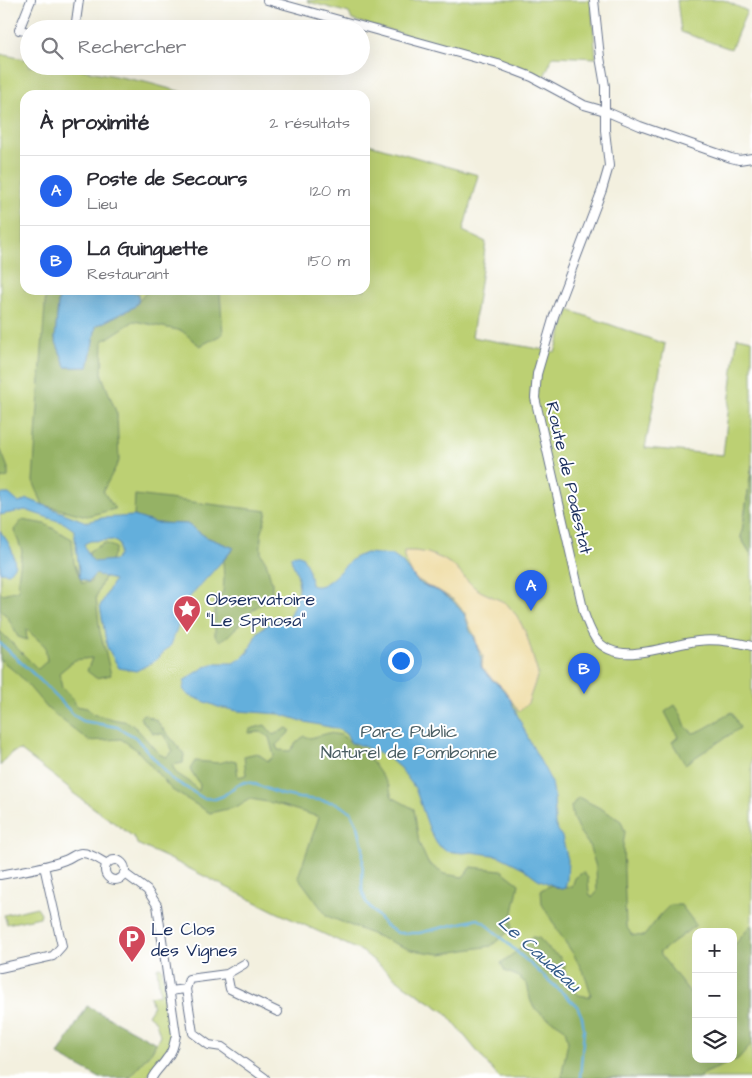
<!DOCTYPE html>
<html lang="fr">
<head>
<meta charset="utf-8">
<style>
  body { margin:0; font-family:"Architects Daughter",sans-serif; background:#f7f7f7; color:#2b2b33 }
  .controls { position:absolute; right:15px; bottom:15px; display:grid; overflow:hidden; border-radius:10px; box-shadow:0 5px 20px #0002 }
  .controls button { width:45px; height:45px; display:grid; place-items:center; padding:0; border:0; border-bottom:1px solid #e1e1e2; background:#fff; color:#2b2b33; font:25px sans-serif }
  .you { position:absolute; left:400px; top:660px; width:18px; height:18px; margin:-12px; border:4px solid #fff; border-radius:50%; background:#1a73e8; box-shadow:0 0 0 8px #1a73e833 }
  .badge { display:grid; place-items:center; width:32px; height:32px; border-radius:50%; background:#2563eb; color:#fff; font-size:16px; font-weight:700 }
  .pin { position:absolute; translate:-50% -41px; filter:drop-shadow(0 1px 2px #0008) }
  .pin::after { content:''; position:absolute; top:26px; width:18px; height:15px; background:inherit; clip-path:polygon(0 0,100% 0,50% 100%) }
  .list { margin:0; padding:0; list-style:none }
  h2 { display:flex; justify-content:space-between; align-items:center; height:65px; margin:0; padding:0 20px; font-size:21px }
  h2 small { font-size:16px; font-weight:400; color:#7c7c81 }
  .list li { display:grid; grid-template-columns:32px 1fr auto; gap:15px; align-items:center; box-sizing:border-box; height:70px; padding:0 20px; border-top:1px solid #e1e1e2 }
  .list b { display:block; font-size:19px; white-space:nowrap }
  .list p { margin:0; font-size:16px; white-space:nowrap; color:#7c7c81 }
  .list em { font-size:16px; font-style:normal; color:#7c7c81 }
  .icon { flex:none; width:28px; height:28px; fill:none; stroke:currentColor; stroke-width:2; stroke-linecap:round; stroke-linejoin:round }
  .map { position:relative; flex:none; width:752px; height:1078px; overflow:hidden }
  .search { position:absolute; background:#fff; box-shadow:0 5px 20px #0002; left:20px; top:20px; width:350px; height:55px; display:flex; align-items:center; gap:12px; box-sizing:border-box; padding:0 18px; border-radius:28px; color:#7c7c81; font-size:19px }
  .panel { position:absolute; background:#fff; box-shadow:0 5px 20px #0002; left:20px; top:90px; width:350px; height:205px; border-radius:15px }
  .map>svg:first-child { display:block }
  .green { fill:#bcd073; stroke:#6c8068; fill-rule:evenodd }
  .forest { fill:#95b265; stroke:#587062 }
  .sand { fill:#eeda9e; stroke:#84847e }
  .water { fill:#63afdc; stroke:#3f6f9d; fill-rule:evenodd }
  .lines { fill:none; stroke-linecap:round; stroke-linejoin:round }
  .stream { stroke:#63afdc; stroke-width:2.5 }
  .minor-casing { stroke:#67738b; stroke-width:10 }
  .minor { stroke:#fff; stroke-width:8 }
  .labels { text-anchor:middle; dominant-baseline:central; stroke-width:4; stroke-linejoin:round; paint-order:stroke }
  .street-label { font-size:18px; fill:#1b2f5e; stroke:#fff }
  .poi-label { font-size:18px; fill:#1b2f5e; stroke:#fff; text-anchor:start }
  .park-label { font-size:18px; fill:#4b5f64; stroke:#fff }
  .water-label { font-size:19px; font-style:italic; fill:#345c8a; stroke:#fff }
</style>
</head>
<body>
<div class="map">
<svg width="752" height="1078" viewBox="0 0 752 1078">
  <rect width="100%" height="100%" fill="#fff"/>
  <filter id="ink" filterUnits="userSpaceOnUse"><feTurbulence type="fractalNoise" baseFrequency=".02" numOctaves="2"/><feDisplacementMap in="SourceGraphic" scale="10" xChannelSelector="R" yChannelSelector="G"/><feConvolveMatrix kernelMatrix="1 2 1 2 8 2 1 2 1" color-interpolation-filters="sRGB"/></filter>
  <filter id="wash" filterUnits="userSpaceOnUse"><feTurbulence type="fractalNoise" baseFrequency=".0096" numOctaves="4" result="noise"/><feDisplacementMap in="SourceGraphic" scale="20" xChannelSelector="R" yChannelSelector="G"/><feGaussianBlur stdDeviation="1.12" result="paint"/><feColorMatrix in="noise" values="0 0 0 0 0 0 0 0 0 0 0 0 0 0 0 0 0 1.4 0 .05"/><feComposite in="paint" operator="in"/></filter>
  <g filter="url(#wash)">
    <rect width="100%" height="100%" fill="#f3f0df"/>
    <!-- green -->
    <path class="green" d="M307,0H591L596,58L553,56L544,77L516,65L500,61L352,20L349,13L309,2Z
      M677,0H724L747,11L731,49L681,32Z
      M0,54L29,60V66H64L145,82L193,95H25V290H365V143L478,175L463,231L486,242L472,337L555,352L569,310L665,344L645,448L723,455L737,337L752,340V465L741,538L752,556V1078H499L445,1012L404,985L363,952L276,912L172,860L137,844L135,838L73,793L68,787L20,750L11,753L0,766ZM696,932H733V1059H696Z
      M37,907L41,913L40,917L7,924L4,915Z
      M159,967L162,968L172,1033C172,1052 156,1063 146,1078H128L152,1051L160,1035L156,1022L148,1015L153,1007L150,996L160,994L157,968Z"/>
    <!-- forest -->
    <path class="forest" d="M46,290H63L59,293L55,339L66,367H88L96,326L134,307L148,290L181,292L187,290H216L220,293L223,334L200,346L182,331L134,321L103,341L102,376L117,414L119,461L103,491L115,509L87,516L43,505L33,481Z
      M0,448L8,468V477L0,479Z
      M752,465V556L741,538Z
      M135,495L267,511L261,536V554L266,562L272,583V592L266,600L254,609L228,636L220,641L215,636V602L223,592L224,579L223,561L234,548L206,537L187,524L154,523L134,516Z
      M22,520L45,524L72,539L74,563L82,583L91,582L89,551L105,543L116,548L96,597L100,632L107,658L111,675L96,678L87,671L92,658L75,660L59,673L62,688L73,698L76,706L87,708L93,714L112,719L128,722L137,729L159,754L166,757L173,751L163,734L153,733L140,718L143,714L156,720L184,754L183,763L172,765L176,773L190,782L199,791L200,785L190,769L195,761L218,763L231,760L236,761L238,777L246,775L244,756L257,753L268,761L274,756L269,737L260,732L249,733L250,729L265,725L273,735L287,728L291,731L276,745L278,750L290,751L296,743L304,736L310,738L329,733L341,735L362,750L373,763L389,786L392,797L414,809L419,843L428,863L444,874L463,877L471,867L501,870L519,884L512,917V929L491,946L441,954L411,950L327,916L298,877L319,817L273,803L250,799L236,807L210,813L172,790L137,750L121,739L89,741L48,709L20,676L0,659V631L38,669L47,661L45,646L26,629L27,640L18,637L8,618L0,609V592L2,594L19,590L18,580L22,551L14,530Z
      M675,705L682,716L686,727L693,733C702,732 723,717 732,712L740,728L685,764L672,742L678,737L665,712Z
      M578,797L602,809L621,821L625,832L623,845L626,926L632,935L644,936L661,914L670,905H681L696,925L659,953L696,1000V1059H733V1001L735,998L733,990V947L752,924V1043L738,1059L703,1074L698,1078H562L563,1067L568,1042L565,1029C555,1021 538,1015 532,1004C529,999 529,990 527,984L517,976L505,971L501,963L522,947L532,937L539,938L552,952L560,957L565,965L564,970L571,988L579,995L589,997L591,994L586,978L574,955L561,936L542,904L541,890L551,885L561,889L565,888L572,887L575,878L583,872L588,878L589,893L592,898L597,892L596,867L589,845L579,831L573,818L571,807Z
      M87,1006L156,1043L152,1051L128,1078H100L58,1055Z"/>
    <!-- sand -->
    <path class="sand" d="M404,551H415L428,553L443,559L455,567L463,576L474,587L482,592L506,603L517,616L526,633L538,674L528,703L519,712L504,689L498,683L492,679L482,667L483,656L478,648L475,636L471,629L465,613L454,600L438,590L427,586L422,582L417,580L413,575L404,558Z"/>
    <!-- water -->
    <path class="water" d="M63,290H122L139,294L138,302L134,307L96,326L88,367H66L55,339L59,293Z
      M0,494H9L19,503L28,499L86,522L102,518L134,516L155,523L187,524L206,537L234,548L187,600L171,645L155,661L136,671L119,668L107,647L100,606L114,580L95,574L88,582L80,578L74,530L64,523L25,510L0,515ZM113,540L119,544V555L115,560L94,562L89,556L84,544L90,541Z
      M0,531C10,544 13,549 15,565L9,573L0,572Z
      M366,553L392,555L402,562L417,581L427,587L438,591L453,601L464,614L470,631L474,637L477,648L481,656V667L492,680L499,685L509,697L529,740L552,783L554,794L555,825L562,837L568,860L567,879L565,888L561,889L538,879L523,868L499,856L472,852L463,853L446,851L437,844L430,831L415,788L400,768L386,756L355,743H351L347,735L339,729L305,722L280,714L238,711L218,707L188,695L183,689L185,680L205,667L217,663H233L242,658L248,652L256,635L260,630L273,621L287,619C296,604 302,588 296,571C294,566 291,562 291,556L295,554L302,556C308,566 310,573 311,585C326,592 342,566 354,558C357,556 362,555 366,553Z"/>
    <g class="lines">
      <!-- stream -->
      <path class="stream" d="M0,643L40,680L75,716L83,721L117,727L135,737L172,779L203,798L215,799L223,796L237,785L245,782L252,783L280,794L299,798L319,800L336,803L351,812L358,826L363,847L362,889L366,902L386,926L398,933H419L478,919L485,923L577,1006L582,1017L584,1029L580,1078"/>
    </g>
  </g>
  <g filter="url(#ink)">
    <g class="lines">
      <!-- minor casing -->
      <g class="minor-casing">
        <path id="minor" d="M267,0L498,64L532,77L584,105L605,111L640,126L731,158L739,160L752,158
          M594,0L600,57L605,86V130L609,166L602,190L554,316L537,374L535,398L584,613C587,622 590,630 595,638C618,669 667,644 698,641C715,639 735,642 752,646
          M75,29L79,0
          M29,32L19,30L31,0
          M105 870a10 10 0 1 1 20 0a10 10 0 1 1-20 0Z
          M124,873L147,890L157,905L176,1035C174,1043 173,1052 167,1058C162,1066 156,1070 152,1078
          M0,875C21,871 45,868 65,860C71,858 75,853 82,853C91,853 100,860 107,864
          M0,968L53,956L62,946L44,866
          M227,974L244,964
          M186,989L193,1033L209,1045L222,1047L265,1078
          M169,991L186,989L189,979L227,974L230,989L278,1012"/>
      </g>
      <!-- minor -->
      <use href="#minor" class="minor"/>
    </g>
  </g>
  <!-- icons -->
  <defs>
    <g id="sight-pin" transform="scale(1.4375)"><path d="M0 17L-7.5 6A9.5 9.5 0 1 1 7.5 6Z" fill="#d1495b" stroke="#fff"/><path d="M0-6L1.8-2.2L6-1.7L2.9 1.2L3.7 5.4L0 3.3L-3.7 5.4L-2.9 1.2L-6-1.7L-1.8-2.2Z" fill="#fff"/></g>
    <g id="parking-pin" transform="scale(1.4375)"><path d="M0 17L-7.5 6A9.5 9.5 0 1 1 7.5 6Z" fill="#d1495b" stroke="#fff"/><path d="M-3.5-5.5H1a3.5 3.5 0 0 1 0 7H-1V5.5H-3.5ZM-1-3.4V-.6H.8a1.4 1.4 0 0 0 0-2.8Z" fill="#fff"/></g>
  </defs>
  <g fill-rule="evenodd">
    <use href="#sight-pin" x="187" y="609"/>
    <use href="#parking-pin" x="132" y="939"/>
  </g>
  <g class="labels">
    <!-- street labels -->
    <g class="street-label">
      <text transform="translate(569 478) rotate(77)">Route de Podestat</text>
    </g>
    <!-- poi labels -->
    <g class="poi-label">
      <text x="206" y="599">Observatoire<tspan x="206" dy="21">"Le Spinosa"</tspan></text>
      <text x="151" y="929">Le Clos<tspan x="151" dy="21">des Vignes</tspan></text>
    </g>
    <!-- park labels -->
    <g class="park-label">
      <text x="409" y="731">Parc Public<tspan x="409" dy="21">Naturel de Pombonne</tspan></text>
    </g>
    <!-- water labels -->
    <g class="water-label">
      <text transform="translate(539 954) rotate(42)">Le Caudeau</text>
    </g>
  </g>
</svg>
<div class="controls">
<button>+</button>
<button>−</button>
<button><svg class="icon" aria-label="layers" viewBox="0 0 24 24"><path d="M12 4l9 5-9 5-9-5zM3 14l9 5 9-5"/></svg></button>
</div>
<div class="you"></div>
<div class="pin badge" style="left:531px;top:611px">A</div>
<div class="pin badge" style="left:584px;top:694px">B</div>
<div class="search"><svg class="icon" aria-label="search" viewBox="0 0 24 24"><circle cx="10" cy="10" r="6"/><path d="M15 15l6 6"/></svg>Rechercher</div>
<section class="panel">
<h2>À proximité<small>2 résultats</small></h2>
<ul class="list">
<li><span class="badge">A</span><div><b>Poste de Secours</b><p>Lieu</p></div><em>120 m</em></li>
<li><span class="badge">B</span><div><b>La Guinguette</b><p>Restaurant</p></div><em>150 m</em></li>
</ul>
</section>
</div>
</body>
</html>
